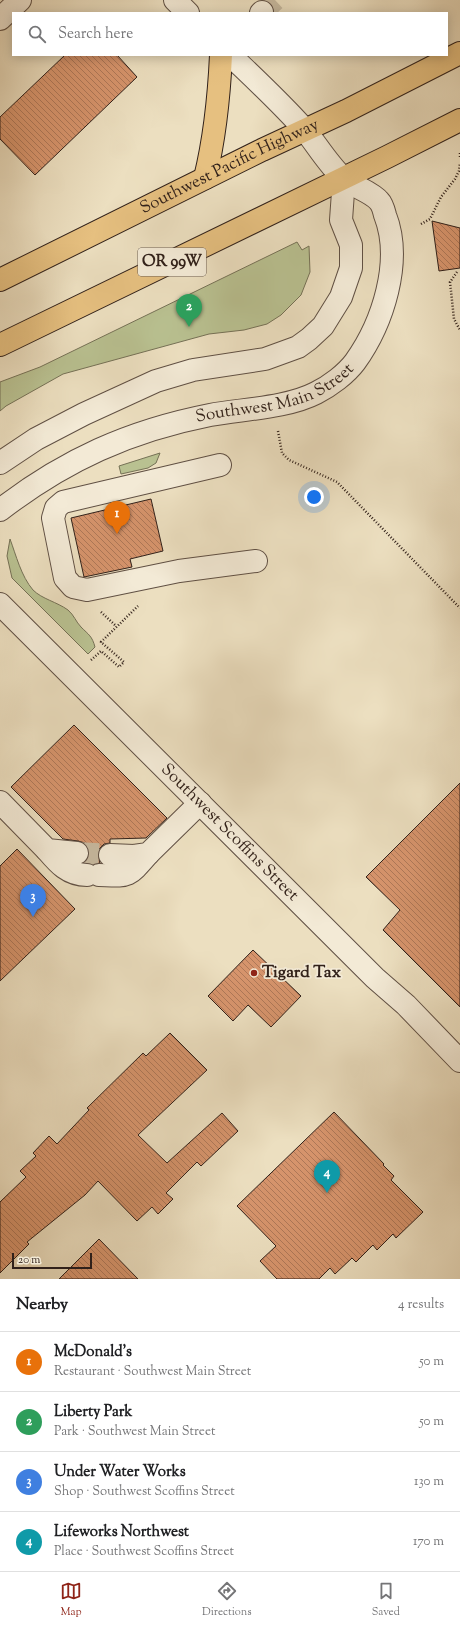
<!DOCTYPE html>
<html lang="en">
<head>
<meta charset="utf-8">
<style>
  body { margin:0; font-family:"Sorts Mill Goudy",serif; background:#f2f2f2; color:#202124 }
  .scale { position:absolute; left:12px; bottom:10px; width:80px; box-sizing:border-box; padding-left:4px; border:2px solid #31211a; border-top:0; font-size:11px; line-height:14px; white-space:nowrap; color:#31211a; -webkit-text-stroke:3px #f3ead6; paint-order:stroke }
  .you { position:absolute; left:314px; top:497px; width:14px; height:14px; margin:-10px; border:3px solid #fff; border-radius:50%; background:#1a73e8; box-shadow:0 0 0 6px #1a73e833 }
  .badge { display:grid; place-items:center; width:26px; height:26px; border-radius:50%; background:#8f2418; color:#fff; font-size:13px; font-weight:700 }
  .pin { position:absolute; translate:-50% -33px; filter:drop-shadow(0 1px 2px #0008) }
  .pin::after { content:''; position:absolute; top:21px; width:14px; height:12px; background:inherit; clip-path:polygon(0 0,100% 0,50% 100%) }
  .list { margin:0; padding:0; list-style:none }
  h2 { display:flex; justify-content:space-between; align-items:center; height:52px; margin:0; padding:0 16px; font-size:17px }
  h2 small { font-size:13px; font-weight:400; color:#757577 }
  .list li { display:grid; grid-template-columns:26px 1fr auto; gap:12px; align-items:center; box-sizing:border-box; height:60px; padding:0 16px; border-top:1px solid #e0e0e0 }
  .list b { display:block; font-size:15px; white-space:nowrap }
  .list p { margin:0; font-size:13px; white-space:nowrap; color:#757577 }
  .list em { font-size:13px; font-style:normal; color:#757577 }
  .icon { flex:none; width:22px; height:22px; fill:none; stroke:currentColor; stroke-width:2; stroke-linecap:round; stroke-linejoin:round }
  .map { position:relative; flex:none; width:460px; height:1279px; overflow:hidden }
  .search { position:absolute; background:#fff; box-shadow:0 2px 10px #0003; left:12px; right:12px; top:12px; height:44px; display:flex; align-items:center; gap:10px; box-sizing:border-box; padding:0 14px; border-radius:0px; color:#757577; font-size:15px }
  .sheet { height:292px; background:#fff }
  nav { display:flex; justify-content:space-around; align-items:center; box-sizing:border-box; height:56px; border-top:1px solid #e0e0e0; background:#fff; font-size:11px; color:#757577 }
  nav a { display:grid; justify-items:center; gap:2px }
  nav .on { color:#8f2418 }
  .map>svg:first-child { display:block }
  .green { fill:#b9c191; stroke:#757156 }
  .building { fill:url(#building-back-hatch); stroke:#31211a }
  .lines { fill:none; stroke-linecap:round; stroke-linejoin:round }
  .minor-tunnel { stroke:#c7b99f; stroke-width:22; stroke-dasharray:22 11; stroke-linecap:butt }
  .minor-casing { stroke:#605044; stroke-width:24 }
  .highway-casing { stroke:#31211a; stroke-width:24 }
  .path { stroke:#31211a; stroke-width:2.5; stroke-dasharray:1 2; stroke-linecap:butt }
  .minor { stroke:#f3ead6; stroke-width:22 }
  .highway { stroke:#e6c080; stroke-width:22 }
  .poi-dot { fill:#8f2418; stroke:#f3ead6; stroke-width:1.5 }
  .labels { text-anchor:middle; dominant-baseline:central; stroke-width:3.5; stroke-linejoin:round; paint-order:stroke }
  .shield { fill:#f3ead6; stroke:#6b5d52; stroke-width:1 }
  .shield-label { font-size:16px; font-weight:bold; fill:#31211a }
  .street-label { font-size:17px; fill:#31211a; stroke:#f3ead6 }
  .poi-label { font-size:17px; font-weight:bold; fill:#31211a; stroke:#f3ead6; text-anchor:start }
</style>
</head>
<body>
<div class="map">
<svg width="460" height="1279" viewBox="0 0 460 1279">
  <defs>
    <pattern id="building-back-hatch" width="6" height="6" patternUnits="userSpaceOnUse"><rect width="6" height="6" fill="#d6946c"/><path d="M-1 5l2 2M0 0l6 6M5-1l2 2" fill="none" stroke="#ae7858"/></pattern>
  </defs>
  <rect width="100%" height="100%" fill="#ecdfc0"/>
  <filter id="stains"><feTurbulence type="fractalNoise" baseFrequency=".005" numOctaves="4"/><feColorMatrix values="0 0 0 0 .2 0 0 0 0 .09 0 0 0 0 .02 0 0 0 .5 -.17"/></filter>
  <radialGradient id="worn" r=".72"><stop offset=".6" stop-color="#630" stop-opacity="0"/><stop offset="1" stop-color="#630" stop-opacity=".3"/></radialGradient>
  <!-- green -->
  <path class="green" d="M297,242L302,250L309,246L310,272L301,295L281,315L267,324L244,330L209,334L63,374L6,406L0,411V382L40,367Z
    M160,453L156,463L148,468L121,474L119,466Z
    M10,539C16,555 21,576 33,590C42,599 57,602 68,610C74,615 76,622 81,627C89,635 92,636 95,647L88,654L12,578L7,556Z"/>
  <!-- building -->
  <path class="building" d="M65,55H117L137,77L35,175L0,139V117Z
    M432,221L460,228V268L439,271Z
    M151,499L163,551L130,559L132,567L84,577L71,518Z
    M74,725L167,818L146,838L110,839V843L104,844L99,849L98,855L100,863L93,864L86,862L89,854V848L85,843L78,841L63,839L11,787Z
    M460,783V1007L383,930L400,910L366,877Z
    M17,849L75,909L0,981V866Z
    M253,950L301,996L271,1027L248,1005L233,1021L208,996Z
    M170,1033L207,1070L138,1135L167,1163L222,1113L238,1131L201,1166L197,1162L166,1193L173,1199L158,1214L152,1207L137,1221L98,1181L85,1195L27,1242L29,1244L0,1273V1202L26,1177L20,1171L36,1156L33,1153L49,1136L57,1144L89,1110L87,1108L143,1053L146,1056Z
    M334,1112L384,1164L383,1165L394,1176L391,1180L423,1212L396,1238L393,1234L377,1250L373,1245L356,1262L352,1258L335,1274L330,1268L319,1279H277L260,1261L276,1246L237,1206Z
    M99,1239L138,1279H59Z"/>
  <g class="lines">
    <!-- minor-tunnel -->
    <path class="minor-tunnel" d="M262,12L275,0
      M77,853L110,855"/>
    <!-- minor casing -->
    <g class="minor-casing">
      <g id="minor">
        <path d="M175,0L188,13"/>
        <path d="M261,13L262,12"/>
        <path d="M0,19L20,0"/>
        <path d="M0,463L36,439L84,414L156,381L193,370L265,359L298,347L309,339L323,326L341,297L351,268V245L341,220L344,178"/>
        <path d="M220,465L63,502L56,508L53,518L65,578L73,587L87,590L179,571L256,561"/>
        <path id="s1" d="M0,510C65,460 129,431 210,415C242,409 287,408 316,393C330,386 346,374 355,362C383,323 403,261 385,215C384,211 382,204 379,201C372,192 352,186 343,178C328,164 317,145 304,129C281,103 255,79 230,55"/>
        <path id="s2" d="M0,604L375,978L406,1005L460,1061"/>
        <path d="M0,802L47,850L77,853"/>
        <path d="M47,850C58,863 68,875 87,875"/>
        <path d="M110,855L134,856L148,854L200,803"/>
        <path d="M99,875C130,876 127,878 148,854"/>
      </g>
    </g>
    <!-- highway casing -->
    <g class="highway-casing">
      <g id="highway">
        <path d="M205,178C215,137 219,98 221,55"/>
        <path id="s3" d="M0,280L262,150L346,111L460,53"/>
        <path d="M0,345L387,157L460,120"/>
      </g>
    </g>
    <!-- path -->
    <path class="path" d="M460,153V159
      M421,224L430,219L441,197L455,179L459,171L460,163
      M457,272L450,282L454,319L460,330
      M278,431L282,453L289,460L337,482L460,608
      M101,612L116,626
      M91,660L101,651L119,667L124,662L101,642L138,606"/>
    <!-- minor -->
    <use href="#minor" class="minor"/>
    <!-- highway -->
    <use href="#highway" class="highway"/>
  </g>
  <!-- markers -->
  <circle class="poi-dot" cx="254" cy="973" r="4"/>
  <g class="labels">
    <!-- shield labels -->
    <rect class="shield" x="138" y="248" width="68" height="28" rx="3"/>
    <g class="shield-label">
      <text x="172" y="262">OR 99W</text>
    </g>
    <!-- street labels -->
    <g class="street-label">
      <text stroke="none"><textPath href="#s3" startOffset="256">Southwest Pacific Highway</textPath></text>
      <text stroke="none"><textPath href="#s1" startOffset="302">Southwest Main Street</textPath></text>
      <text stroke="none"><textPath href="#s2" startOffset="324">Southwest Scoffins Street</textPath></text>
    </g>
    <!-- poi labels -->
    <g class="poi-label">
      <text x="262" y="973">Tigard Tax</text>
    </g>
  </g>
  <rect width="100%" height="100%" filter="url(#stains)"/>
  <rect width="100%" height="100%" fill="url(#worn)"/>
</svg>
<div class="scale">20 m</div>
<div class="you"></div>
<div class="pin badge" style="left:117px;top:534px;background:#e8710a">1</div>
<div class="pin badge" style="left:189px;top:327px;background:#2e9e5b">2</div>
<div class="pin badge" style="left:33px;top:917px;background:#3f7fe0">3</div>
<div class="pin badge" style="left:327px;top:1193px;background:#0f9aa8">4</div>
<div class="search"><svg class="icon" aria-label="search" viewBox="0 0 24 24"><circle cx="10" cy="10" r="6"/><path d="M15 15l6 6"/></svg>Search here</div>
</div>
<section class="sheet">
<h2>Nearby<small>4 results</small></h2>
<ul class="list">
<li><span class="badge" style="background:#e8710a">1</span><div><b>McDonald's</b><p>Restaurant · Southwest Main Street</p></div><em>50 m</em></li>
<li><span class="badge" style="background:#2e9e5b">2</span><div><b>Liberty Park</b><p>Park · Southwest Main Street</p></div><em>50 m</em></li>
<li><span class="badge" style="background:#3f7fe0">3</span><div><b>Under Water Works</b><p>Shop · Southwest Scoffins Street</p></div><em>130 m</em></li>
<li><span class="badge" style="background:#0f9aa8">4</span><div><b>Lifeworks Northwest</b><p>Place · Southwest Scoffins Street</p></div><em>170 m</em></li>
</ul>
</section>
<nav>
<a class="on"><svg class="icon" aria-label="map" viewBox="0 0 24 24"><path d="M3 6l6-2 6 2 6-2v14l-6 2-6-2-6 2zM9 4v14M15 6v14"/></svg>Map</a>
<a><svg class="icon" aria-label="directions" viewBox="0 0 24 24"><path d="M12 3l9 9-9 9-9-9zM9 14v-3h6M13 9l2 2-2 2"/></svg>Directions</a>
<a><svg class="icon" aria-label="saved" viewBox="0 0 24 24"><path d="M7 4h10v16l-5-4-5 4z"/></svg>Saved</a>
</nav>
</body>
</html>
